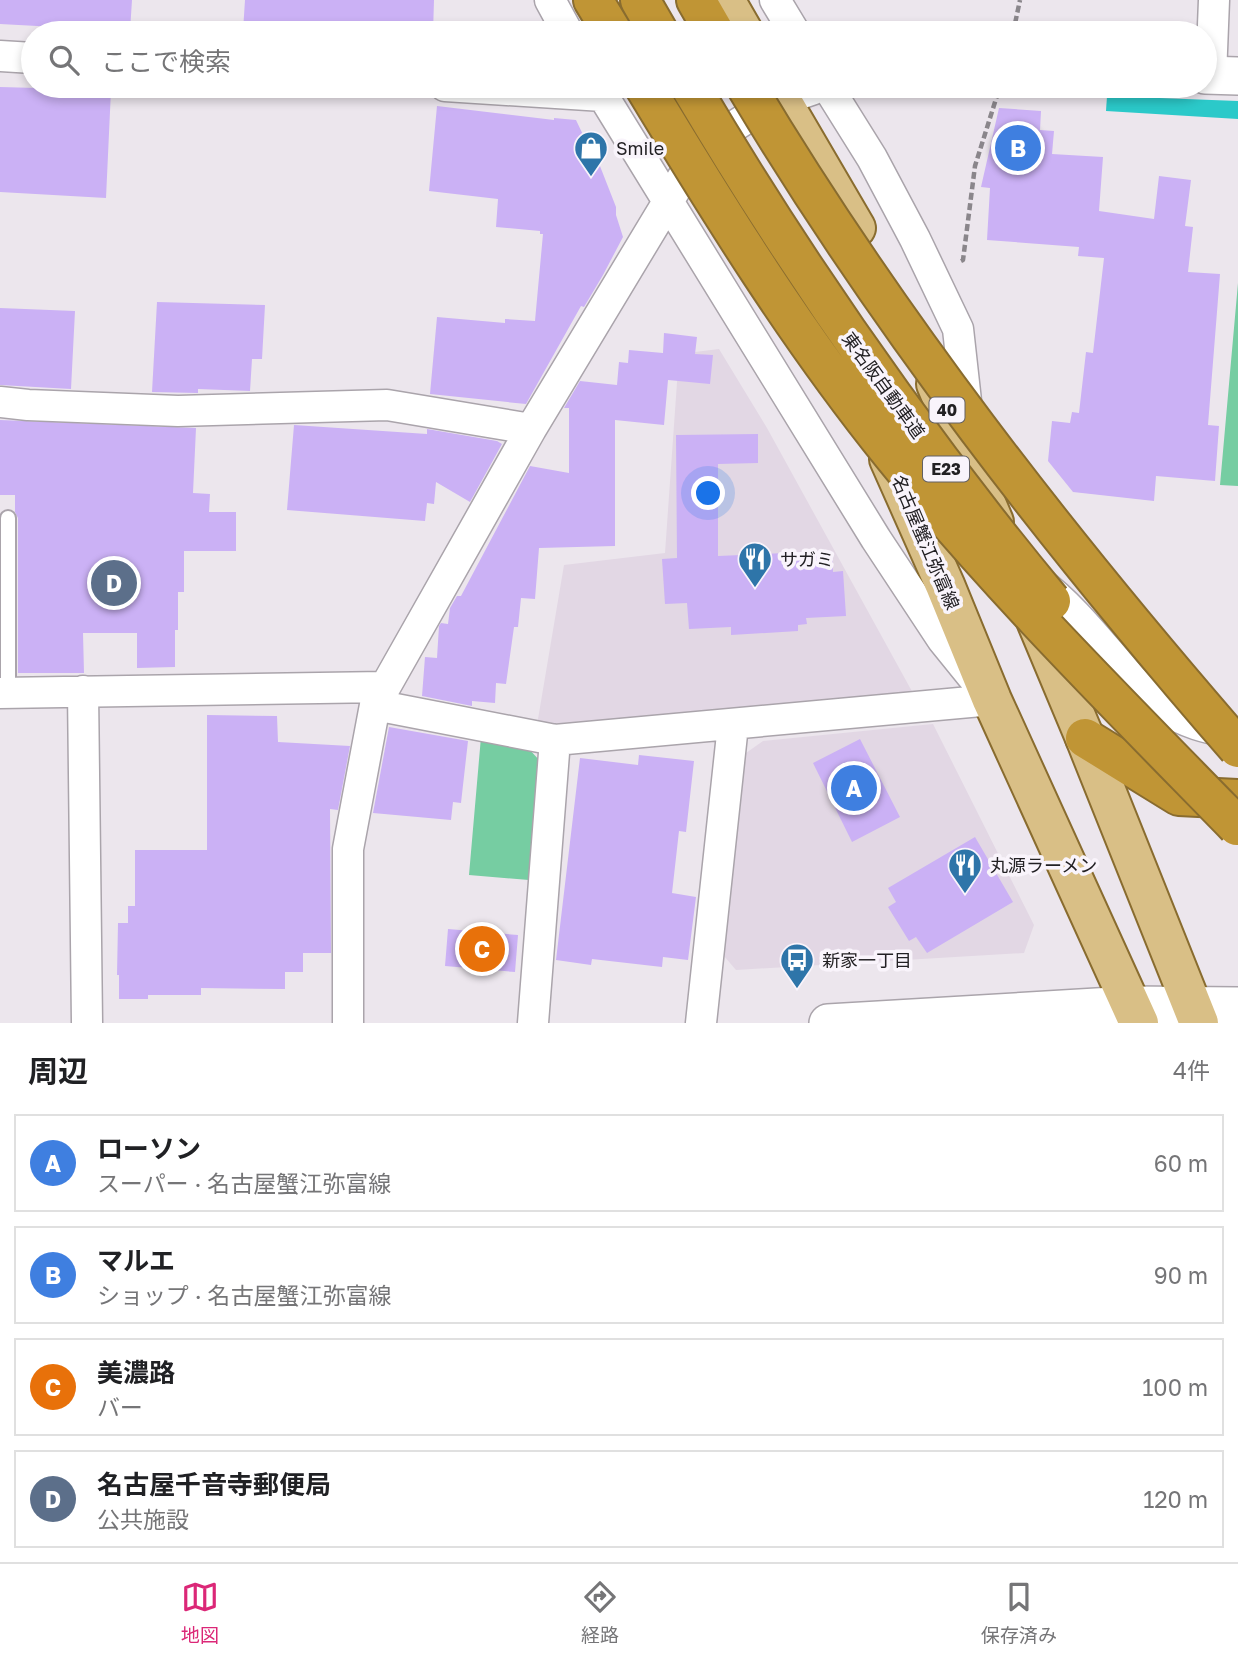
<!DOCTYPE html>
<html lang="ja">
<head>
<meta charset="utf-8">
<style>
  body { margin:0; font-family:"Golos Text","Noto Sans JP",sans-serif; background:#f6f6f6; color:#202124 }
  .you { position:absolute; left:709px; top:494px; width:24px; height:24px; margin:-18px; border:5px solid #fff; border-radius:50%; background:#1a73e8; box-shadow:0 0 0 10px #1a73e833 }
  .badge { display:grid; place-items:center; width:46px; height:46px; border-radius:50%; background:#db2777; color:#fff; font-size:23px; font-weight:700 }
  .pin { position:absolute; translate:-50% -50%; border:4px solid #fff; box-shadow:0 2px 7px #0006 }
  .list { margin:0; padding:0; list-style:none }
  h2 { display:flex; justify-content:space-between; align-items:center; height:91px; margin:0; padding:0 28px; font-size:30px }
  h2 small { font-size:23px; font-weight:400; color:#757577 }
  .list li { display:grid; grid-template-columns:46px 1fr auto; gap:21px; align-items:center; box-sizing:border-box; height:98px; margin:0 14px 14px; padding:0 14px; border:2px solid #e0e0e0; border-radius:0px }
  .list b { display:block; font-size:26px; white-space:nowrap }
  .list p { margin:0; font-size:23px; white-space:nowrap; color:#757577 }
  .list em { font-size:23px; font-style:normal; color:#757577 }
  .icon { flex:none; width:38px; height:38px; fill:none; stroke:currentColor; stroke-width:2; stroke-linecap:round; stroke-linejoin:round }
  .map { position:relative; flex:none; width:1238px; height:1023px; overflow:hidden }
  .search { position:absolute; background:#fff; box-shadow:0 4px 10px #0003; left:21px; right:21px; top:21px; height:77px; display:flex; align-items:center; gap:18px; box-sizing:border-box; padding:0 24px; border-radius:38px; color:#757577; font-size:26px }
  .sheet { height:539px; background:#fff }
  nav { display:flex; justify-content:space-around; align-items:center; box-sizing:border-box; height:98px; border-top:2px solid #e0e0e0; background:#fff; font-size:19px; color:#757577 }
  nav a { display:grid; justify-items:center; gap:4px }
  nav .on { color:#db2777 }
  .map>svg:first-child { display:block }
  .built { fill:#e2d7e4 }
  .green { fill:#76cda2 }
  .water { fill:#2bc9c9 }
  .building { fill:#cbb1f5 }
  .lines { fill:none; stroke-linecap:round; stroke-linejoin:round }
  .service-casing { stroke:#aaa4ab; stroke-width:18 }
  .minor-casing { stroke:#aaa4ab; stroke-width:33 }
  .tertiary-casing { stroke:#aaa4ab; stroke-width:40 }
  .primary-casing { stroke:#896c2f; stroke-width:42 }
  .motorway-casing { stroke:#896c2f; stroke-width:42 }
  .path { stroke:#8a868b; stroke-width:4.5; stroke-dasharray:7 3.5; stroke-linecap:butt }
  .service { stroke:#fff; stroke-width:14 }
  .minor { stroke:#fff; stroke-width:30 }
  .tertiary { stroke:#fff; stroke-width:37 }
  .primary { stroke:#d9bf86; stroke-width:38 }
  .motorway { stroke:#c09535; stroke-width:38 }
  .motorway-bridge-casing { stroke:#896c2f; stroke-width:42; stroke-linecap:butt }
  .motorway-bridge { stroke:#c09535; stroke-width:38 }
  .labels { text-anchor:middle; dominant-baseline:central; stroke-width:7; stroke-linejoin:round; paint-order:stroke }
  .shield { fill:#f9f4fb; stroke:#626064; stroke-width:2 }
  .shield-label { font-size:16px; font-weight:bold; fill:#222023 }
  .poi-label { font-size:18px; fill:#222023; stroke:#f9f4fb; text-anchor:start }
  .street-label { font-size:18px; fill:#222023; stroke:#f9f4fb }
</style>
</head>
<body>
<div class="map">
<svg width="1238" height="1023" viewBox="0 0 1238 1023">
  <rect width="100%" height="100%" fill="#ece6ed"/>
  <!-- built -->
  <path class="built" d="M719,349L767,428L914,695L537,725L564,565L665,553L679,354Z
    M933,724L1034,925L1024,953L736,970L724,956L746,753L763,741Z"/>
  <!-- green -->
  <path class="green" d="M1238,283V486L1220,485Z
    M481,737L529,749L540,761L529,880L469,875Z"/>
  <!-- water -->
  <path class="water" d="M1107,96L1238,101V119L1106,111Z"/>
  <!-- building -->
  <path class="building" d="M0,0H132L130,31L0,24Z
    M245,0H434L433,33H286L243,31Z
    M0,87L111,90L106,198L0,192Z
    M437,106L554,120V118L576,120L595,160L598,161L616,207V215L623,237L603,275L584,307L581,306L526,404L430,394L437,317L505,323V319L535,321L543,234H540V231L496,227L498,199L429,191Z
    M999,108L1041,111L1040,130L1054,131L1052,154L1103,157L1099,211L1154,219L1159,176L1191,180L1185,226L1193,227L1188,272L1220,274L1208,425L1219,426L1215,481L1156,476L1154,501L1073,492L1048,461L1052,421L1070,423L1072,412L1079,413L1086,352L1093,353L1104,258L1078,256L1079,247L987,240L990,188L981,187Z
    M157,302L265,305L262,359H252L250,391L198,389V393L152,392Z
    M0,308L75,311L71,389L0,385Z
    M664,333L697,337L695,354L713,355L710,384L668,380L664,425L615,420V546L539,548L535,599L521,598L518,627H514L506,684L496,683L495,703L472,701V706L422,696L425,657L437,658L439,626L441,623L448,624L450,608L457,596H461L530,466L569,473V408H564L580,381L617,385L619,362L628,363L629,350L663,353Z
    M0,420L196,428L193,493L210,494L209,512H236V551H184V592H178V630H175V667L137,668V633H83L84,673H18V518L15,512V495H0Z
    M294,425L427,434V429L497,441L502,444L470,502L436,482L434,504L427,503L425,521L287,510Z
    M758,434V463L718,464V556L832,551L833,572L843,571L846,616L806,618L807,624L798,625V631L731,635V627L689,629L687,603L665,604L662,559L677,558L676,435Z
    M207,715L277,716L278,742L350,746L338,810L330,809L331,953H303V972H285V989L201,988V995H148V999H119V975H117L118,923H128V906H135V850H207Z
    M389,727L468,741L461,803L453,802L451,820L373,813Z
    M860,739L900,817L852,842L813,763Z
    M639,755L694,761L686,832L679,831L672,893L696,897L688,960L663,957L662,967L592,959L591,965L556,960L580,758L638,765Z
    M975,837L1013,902L927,953L916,937L909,941L888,907L896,902L888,888Z
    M448,929L518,935L515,972L445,966Z"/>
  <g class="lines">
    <!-- service casing -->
    <g class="service-casing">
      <path id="service" d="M8,692V518"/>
    </g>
    <!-- minor casing -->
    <g class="minor-casing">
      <path id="minor" d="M550,0L568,33
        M775,0L795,33
        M0,56L33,58
        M1211,76L1214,0
        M445,86L603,96
        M597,86L876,539L942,639L976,681
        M827,86L872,158L915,239L958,329L968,419
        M0,402L28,405L178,411L387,405L531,429
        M1038,581C1069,604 1093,634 1118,663C1132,679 1147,698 1164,709C1185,723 1207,728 1231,733
        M83,691L87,1023
        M0,693L384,687
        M375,705L555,740L992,700
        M348,1023V849L375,705L531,429L701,147L777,99
        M533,1023L555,740
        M701,1023L733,725"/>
    </g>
    <!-- tertiary casing -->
    <g class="tertiary-casing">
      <path id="tertiary" d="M1205,75L1238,76
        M780,97L812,86
        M828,1023L1130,1005L1238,1006"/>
    </g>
    <!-- primary casing -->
    <g class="primary-casing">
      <path id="primary" d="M725,0L744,33
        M773,86L856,228
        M936,384L994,522
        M889,459L945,585L992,700L1139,1023
        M1034,616L1085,738L1199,1023"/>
    </g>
    <!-- motorway casing -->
    <g class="motorway-casing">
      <path id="motorway" d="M593,0L613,33
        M640,0L659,33
        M696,0L715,33
        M1085,738L1179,796L1238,799"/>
    </g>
    <!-- path -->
    <path class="path" d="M1013,33L1020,0
      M961,261L963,260L975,166L1000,86"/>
    <!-- service -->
    <use href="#service" class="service"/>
    <!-- minor -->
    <use href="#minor" class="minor"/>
    <!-- tertiary -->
    <use href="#tertiary" class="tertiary"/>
    <!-- primary -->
    <use href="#primary" class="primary"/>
    <!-- motorway -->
    <use href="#motorway" class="motorway"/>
    <!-- motorway-bridge casing -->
    <g class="motorway-bridge-casing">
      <path id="motorway-bridge" d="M644,86C720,212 799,339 892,454C999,586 1119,705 1237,826
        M690,86C797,267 917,439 1051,601
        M746,86C887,322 1058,541 1238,748"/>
    </g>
    <!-- motorway-bridge -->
    <use href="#motorway-bridge" class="motorway-bridge"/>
  </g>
  <!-- icons -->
  <defs>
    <g id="shop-pin" transform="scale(1.75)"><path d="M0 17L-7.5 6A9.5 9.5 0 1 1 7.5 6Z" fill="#2e75a9" stroke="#f9f4fb"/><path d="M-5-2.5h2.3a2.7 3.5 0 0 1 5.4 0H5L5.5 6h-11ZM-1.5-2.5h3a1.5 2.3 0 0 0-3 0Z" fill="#fff"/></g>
    <g id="restaurant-pin" transform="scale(1.75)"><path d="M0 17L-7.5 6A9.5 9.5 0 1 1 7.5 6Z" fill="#2e75a9" stroke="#f9f4fb"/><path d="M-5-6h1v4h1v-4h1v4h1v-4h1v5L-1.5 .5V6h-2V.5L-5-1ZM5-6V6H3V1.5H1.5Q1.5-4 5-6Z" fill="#fff"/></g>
    <g id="bus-pin" transform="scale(1.75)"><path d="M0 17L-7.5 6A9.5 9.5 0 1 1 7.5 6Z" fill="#2e75a9" stroke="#f9f4fb"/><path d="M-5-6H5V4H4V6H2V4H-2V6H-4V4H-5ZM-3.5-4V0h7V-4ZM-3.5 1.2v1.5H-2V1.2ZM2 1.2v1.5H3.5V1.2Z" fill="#fff"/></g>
  </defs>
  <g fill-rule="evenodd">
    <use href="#shop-pin" x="591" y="148"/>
    <use href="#restaurant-pin" x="755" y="559"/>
    <use href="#restaurant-pin" x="965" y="865"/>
    <use href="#bus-pin" x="797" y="960"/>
  </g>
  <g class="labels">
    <!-- shield labels -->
    <g class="shield">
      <rect x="929.5" y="397.5" width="35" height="25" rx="5"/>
      <rect x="923" y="456.5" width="46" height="25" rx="5"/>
    </g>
    <g class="shield-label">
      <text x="947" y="410">40</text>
      <text x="946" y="469">E23</text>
    </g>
    <!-- poi labels -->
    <g class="poi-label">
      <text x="616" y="148">Smile</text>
      <text x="780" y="559">サガミ</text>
      <text x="990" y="865">丸源ラーメン</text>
      <text x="822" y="960">新家一丁目</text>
    </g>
    <!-- street labels -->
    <g class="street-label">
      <text transform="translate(884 385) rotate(54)">東名阪自動車道</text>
      <text transform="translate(926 542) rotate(67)">名古屋蟹江弥富線</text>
    </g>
  </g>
</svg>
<div class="you"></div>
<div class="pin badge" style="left:854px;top:788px;background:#3f7fe0">A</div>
<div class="pin badge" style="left:1018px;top:148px;background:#3f7fe0">B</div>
<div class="pin badge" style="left:482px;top:949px;background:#e8710a">C</div>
<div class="pin badge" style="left:114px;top:583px;background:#5c6f8a">D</div>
<div class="search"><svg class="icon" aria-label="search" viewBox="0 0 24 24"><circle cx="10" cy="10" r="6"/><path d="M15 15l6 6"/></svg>ここで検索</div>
</div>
<section class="sheet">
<h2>周辺<small>4件</small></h2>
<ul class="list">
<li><span class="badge" style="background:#3f7fe0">A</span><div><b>ローソン</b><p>スーパー · 名古屋蟹江弥富線</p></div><em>60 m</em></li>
<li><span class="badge" style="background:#3f7fe0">B</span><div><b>マルエ</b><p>ショップ · 名古屋蟹江弥富線</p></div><em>90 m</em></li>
<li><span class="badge" style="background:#e8710a">C</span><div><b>美濃路</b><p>バー</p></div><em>100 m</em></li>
<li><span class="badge" style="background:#5c6f8a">D</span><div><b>名古屋千音寺郵便局</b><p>公共施設</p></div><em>120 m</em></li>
</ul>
</section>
<nav>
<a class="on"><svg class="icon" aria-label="map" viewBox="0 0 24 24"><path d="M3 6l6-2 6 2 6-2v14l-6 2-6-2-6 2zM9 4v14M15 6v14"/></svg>地図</a>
<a><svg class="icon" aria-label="directions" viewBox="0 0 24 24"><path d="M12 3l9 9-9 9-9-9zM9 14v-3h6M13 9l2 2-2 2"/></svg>経路</a>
<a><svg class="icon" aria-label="saved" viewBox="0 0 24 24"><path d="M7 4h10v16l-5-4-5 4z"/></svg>保存済み</a>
</nav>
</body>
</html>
